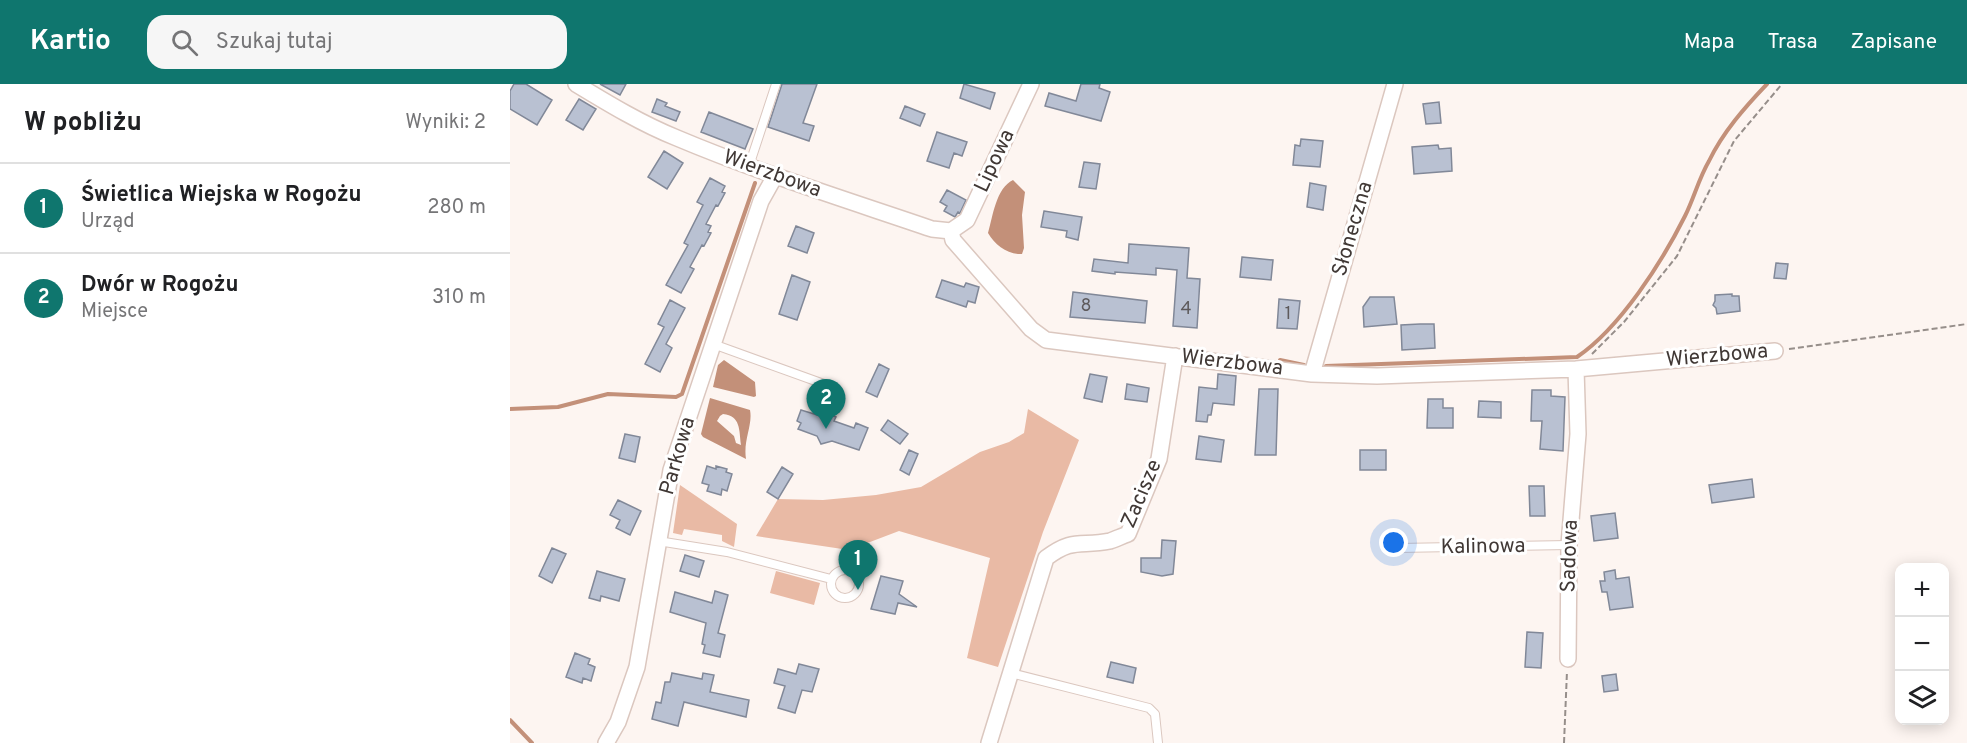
<!DOCTYPE html>
<html lang="pl">
<head>
<meta charset="utf-8">
<style>
  body { margin:0; font-family:Overpass,sans-serif; background:#f6f6f6; color:#202124 }
  .controls { position:absolute; right:18px; bottom:18px; display:grid; overflow:hidden; border-radius:12px; box-shadow:0 3px 15px #0003 }
  .controls button { width:54px; height:54px; display:grid; place-items:center; padding:0; border:0; border-bottom:2px solid #e0e0e0; background:#fff; color:#202124; font:30px sans-serif }
  .you { position:absolute; left:884px; top:459px; width:21px; height:21px; margin:-15px; border:4px solid #fff; border-radius:50%; background:#1a73e8; box-shadow:0 0 0 9px #1a73e833 }
  .badge { display:grid; place-items:center; width:39px; height:39px; border-radius:50%; background:#0f766e; color:#fff; font-size:20px; font-weight:700 }
  .pin { position:absolute; translate:-50% -50px; filter:drop-shadow(0 2px 3px #0008) }
  .pin::after { content:''; position:absolute; top:32px; width:21px; height:18px; background:inherit; clip-path:polygon(0 0,100% 0,50% 100%) }
  .list { margin:0; padding:0; list-style:none }
  h2 { display:flex; justify-content:space-between; align-items:center; height:78px; margin:0; padding:0 24px; font-size:26px }
  h2 small { font-size:20px; font-weight:400; color:#757577 }
  .list li { display:grid; grid-template-columns:39px 1fr auto; gap:18px; align-items:center; box-sizing:border-box; height:90px; padding:0 24px; border-top:2px solid #e0e0e0 }
  .list b { display:block; font-size:22px; white-space:nowrap }
  .list p { margin:0; font-size:20px; white-space:nowrap; color:#757577 }
  .list em { font-size:20px; font-style:normal; color:#757577 }
  .icon { flex:none; width:33px; height:33px; fill:none; stroke:currentColor; stroke-width:2; stroke-linecap:round; stroke-linejoin:round }
  .map { position:relative; flex:none; width:1457px; height:659px; overflow:hidden }
  header { display:flex; align-items:center; gap:36px; box-sizing:border-box; height:84px; padding:0 30px; background:#0f766e; color:#fff }
  header strong { font-size:28px }
  nav { display:flex; gap:33px; margin-inline-start:auto; font-size:21px }
  .search { width:420px; height:54px; background:#f6f6f6; display:flex; align-items:center; gap:15px; box-sizing:border-box; padding:0 21px; border-radius:18px; color:#757577; font-size:22px }
  main { display:flex }
  aside { flex:1; background:#fff }
  .map>svg:first-child { display:block }
  .green { fill:#e9baa5 }
  .water { fill:#c39079; fill-rule:evenodd }
  .lines { fill:none; stroke-linecap:round; stroke-linejoin:round }
  .stream { stroke:#c39079; stroke-width:4 }
  .building { fill:#b9c1d2; stroke:#818898; stroke-width:1.5 }
  .lane-casing { stroke:#dbc7bf; stroke-width:10 }
  .street-casing { stroke:#dbc7bf; stroke-width:18 }
  .path { stroke:#968e8a; stroke-width:2; stroke-dasharray:6 3; stroke-linecap:butt }
  .lane { stroke:#fff; stroke-width:8 }
  .street { stroke:#fff; stroke-width:15 }
  .labels { text-anchor:middle; dominant-baseline:central; stroke-width:6; stroke-linejoin:round; paint-order:stroke }
  .number-label { font-size:18px; fill:#5e5a5c }
  .street-label { font-size:21px; fill:#403835; stroke:#fff }
</style>
</head>
<body>
<header>
<strong>Kartio</strong>
<div class="search"><svg class="icon" aria-label="search" viewBox="0 0 24 24"><circle cx="10" cy="10" r="6"/><path d="M15 15l6 6"/></svg>Szukaj tutaj</div>
<nav><a>Mapa</a><a>Trasa</a><a>Zapisane</a></nav>
</header>
<main>
<aside>
<h2>W pobliżu<small>Wyniki: 2</small></h2>
<ul class="list">
<li><span class="badge">1</span><div><b>Świetlica Wiejska w Rogożu</b><p>Urząd</p></div><em>280 m</em></li>
<li><span class="badge">2</span><div><b>Dwór w Rogożu</b><p>Miejsce</p></div><em>310 m</em></li>
</ul>
</aside>
<div class="map">
<svg width="1457" height="659" viewBox="0 0 1457 659">
  <rect width="100%" height="100%" fill="#fdf5f1"/>
  <!-- green -->
  <path class="green" d="M518,325L569,356L533,448L488,583L457,574L480,474L389,447L339,466L246,452L268,415L313,416L366,411L411,403L470,368L499,358L514,349Z
    M170,401L227,440L224,463L212,457V451L174,445L172,451L163,449Z
    M266,487L310,499L304,521L260,509Z"/>
  <!-- water -->
  <path class="water" d="M503,96L515,108L512,131L514,164L512,170C498,171 485,161 478,149C483,132 486,104 503,96Z
    M214,276L245,298L246,312L244,313L203,303L208,281Z
    M200,314L240,326C243,341 233,356 236,375L193,353L191,350ZM213,330C231,332 229,346 231,361L226,359L224,352L207,337L210,332Z"/>
  <g class="lines">
    <!-- stream -->
    <path class="stream" d="M770,276L794,281
      M816,282L1067,273C1110,244 1152,178 1175,132C1184,114 1189,94 1199,77C1213,48 1235,23 1257,0
      M0,325L48,323L98,310L166,313L172,310L245,99
      M0,636L22,659"/>
  </g>
  <!-- building -->
  <path class="building" d="M4,0H16L42,16L27,41L0,25V7Z
    M90,0H116L110,11Z
    M272,0H307L293,39L304,42L299,57L258,43Z
    M454,0L485,9L480,25L450,14Z
    M571,0H590L589,4L600,8L591,37L535,22L539,9L566,17Z
    M69,15L86,25L73,46L56,36Z
    M147,15L157,19L155,22L170,28L166,37L142,28Z
    M929,18L931,39L916,40L913,20Z
    M395,22L415,30L410,42L390,34Z
    M199,28L243,45L235,65L191,48Z
    M427,48L457,58L452,72L444,69L439,84L417,77Z
    M791,55L813,57L810,83L783,81L785,61L790,62Z
    M928,61L929,65L941,64L942,87L904,90L902,63Z
    M154,67L173,79L157,105L138,93Z
    M574,78L590,80L586,105L569,103Z
    M200,94L215,102L212,108L215,109L208,122L206,121L196,140L201,142L198,148L201,149L194,162L192,161L180,183L184,185L171,209L156,201L178,161L174,159L193,121L187,118Z
    M800,99L816,102L813,126L797,123Z
    M437,106L456,116L450,129L448,128L445,133L434,127L437,122L430,118Z
    M534,127L572,133L568,156L556,153L557,147L531,143Z
    M286,142L304,149L297,169L278,162Z
    M619,160L679,164L677,194L690,195L687,244L663,242L667,186L646,184V191L605,188V190L582,187L584,175L618,179Z
    M732,173L763,176L761,196L730,193Z
    M1266,179L1278,180L1276,195L1264,194Z
    M282,191L300,198L287,236L269,230Z
    M432,196L454,203L456,199L469,203L465,219L458,217L456,223L426,213Z
    M563,208L637,217L635,239L560,233Z
    M1222,210V212H1229L1230,227L1207,230L1206,224L1203,221L1205,217V211Z
    M860,213H884L887,240L854,243L853,223Z
    M769,215L790,217L787,245L767,244Z
    M160,216L175,224L156,260L162,264L150,288L135,280L154,243L148,240Z
    M910,240H924L925,264L892,266L891,241Z
    M369,280L379,285L367,313L356,308Z
    M580,290L597,293L592,318L574,314Z
    M708,290L726,292L724,321L703,319L701,331H698L697,338L686,337L689,303L707,305Z
    M617,300L639,304L637,318L615,315Z
    M749,305H768L766,371H745Z
    M1022,306H1041V312L1055,313L1053,367L1030,365L1032,337H1021Z
    M918,315H933V324H943V344H917Z
    M969,317L991,318V334L968,333Z
    M291,326L314,333L315,329L326,333L324,337L344,344L346,339L358,344L349,366L322,357L311,360L307,352L288,345L291,339L287,337Z
    M378,336L398,350L390,360L371,346Z
    M115,350L130,353L125,378L109,374Z
    M689,352L714,356L711,378L686,375Z
    M399,366L408,370L399,391L390,386Z
    M850,366H876V386H850Z
    M197,382L206,385V382L217,385L216,388L222,390L217,407L212,405L211,411L197,407L199,401L192,399Z
    M272,383L283,390L268,415L257,408Z
    M1242,395L1244,413L1202,419L1199,401Z
    M1019,402H1034L1035,432H1020Z
    M108,416L131,427L120,451L106,444L110,436L100,431Z
    M1105,429L1108,454L1084,457L1081,432Z
    M652,456L666,457L663,490L652,492L631,488V474H651Z
    M42,464L56,470L42,499L29,492Z
    M175,471L194,477L189,493L170,487Z
    M1105,486L1106,495L1119,493L1123,523L1100,526L1097,508H1092L1090,497H1095L1094,488Z
    M87,487L115,495L109,517L91,512L90,517L79,514Z
    M371,492L393,497L389,510L407,523L388,519L385,530L361,525Z
    M205,507L218,511L208,549L215,551L210,573L193,569L195,561L192,560L196,539L160,528L165,508L202,519Z
    M1017,548L1033,549L1031,584L1015,583Z
    M65,569L80,575L78,580L85,583L81,597L73,594L72,599L56,593Z
    M601,578L626,584L623,599L597,593Z
    M289,580L309,585L302,608L292,606L285,629L268,624L275,602L264,599L268,585L286,590Z
    M162,589L192,595L193,589L204,591L200,608L239,616L236,633L174,618L168,642L142,635L146,618L151,619L155,598H160Z
    M1106,590L1108,606L1094,608L1092,592Z"/>
  <g class="lines">
    <!-- lane casing -->
    <g class="lane-casing">
      <path id="lane" d="M239,82L266,0
        M203,260L325,304
        M148,457L217,468L321,495
        M888,464L1059,461
        M321 500a14 14 0 1 1 28 0a14 14 0 1 1-28 0Z
        M501,589L639,624L645,630L648,659"/>
    </g>
    <!-- street casing -->
    <g class="street-casing">
      <path id="street" d="M66,0C99,20 132,40 167,54C250,89 337,116 422,145L441,147
        M441,147L443,156L521,245L536,256L802,290L867,292L1066,285L1265,267
        M441,147L457,136L521,0
        M802,290L885,0
        M1058,575L1059,461L1068,350L1066,285
        M96,659L108,638L127,583L161,386L251,117L265,92
        M479,659L536,474C564,453 570,463 600,457C606,455 612,452 618,450L649,375L665,272"/>
    </g>
    <!-- path -->
    <path class="path" d="M1279,265L1457,240
      M1082,270L1114,238L1167,172L1224,57L1272,0
      M1054,659L1057,587"/>
    <!-- lane -->
    <use href="#lane" class="lane"/>
    <!-- street -->
    <use href="#street" class="street"/>
  </g>
  <g class="labels">
    <!-- number labels -->
    <g class="number-label">
      <text x="576" y="222">8</text>
      <text x="676" y="225">4</text>
      <text x="778" y="230">1</text>
    </g>
    <!-- street labels -->
    <g class="street-label">
      <text transform="translate(485 77) rotate(-65)">Lipowa</text>
      <text transform="translate(262 90) rotate(20)">Wierzbowa</text>
      <text transform="translate(843 145) rotate(-74)">Słoneczna</text>
      <text transform="translate(1207 272) rotate(-5)">Wierzbowa</text>
      <text transform="translate(722 279) rotate(7)">Wierzbowa</text>
      <text transform="translate(168 372) rotate(-74)">Parkowa</text>
      <text transform="translate(632 410) rotate(-67)">Zacisze</text>
      <text transform="translate(973 463) rotate(-1)">Kalinowa</text>
      <text transform="translate(1060 472) rotate(-88)">Sadowa</text>
    </g>
  </g>
</svg>
<div class="controls">
<button>+</button>
<button>−</button>
<button><svg class="icon" aria-label="layers" viewBox="0 0 24 24"><path d="M12 4l9 5-9 5-9-5zM3 14l9 5 9-5"/></svg></button>
</div>
<div class="you"></div>
<div class="pin badge" style="left:348px;top:506px">1</div>
<div class="pin badge" style="left:316px;top:345px">2</div>
</div>
</main>
</body>
</html>
